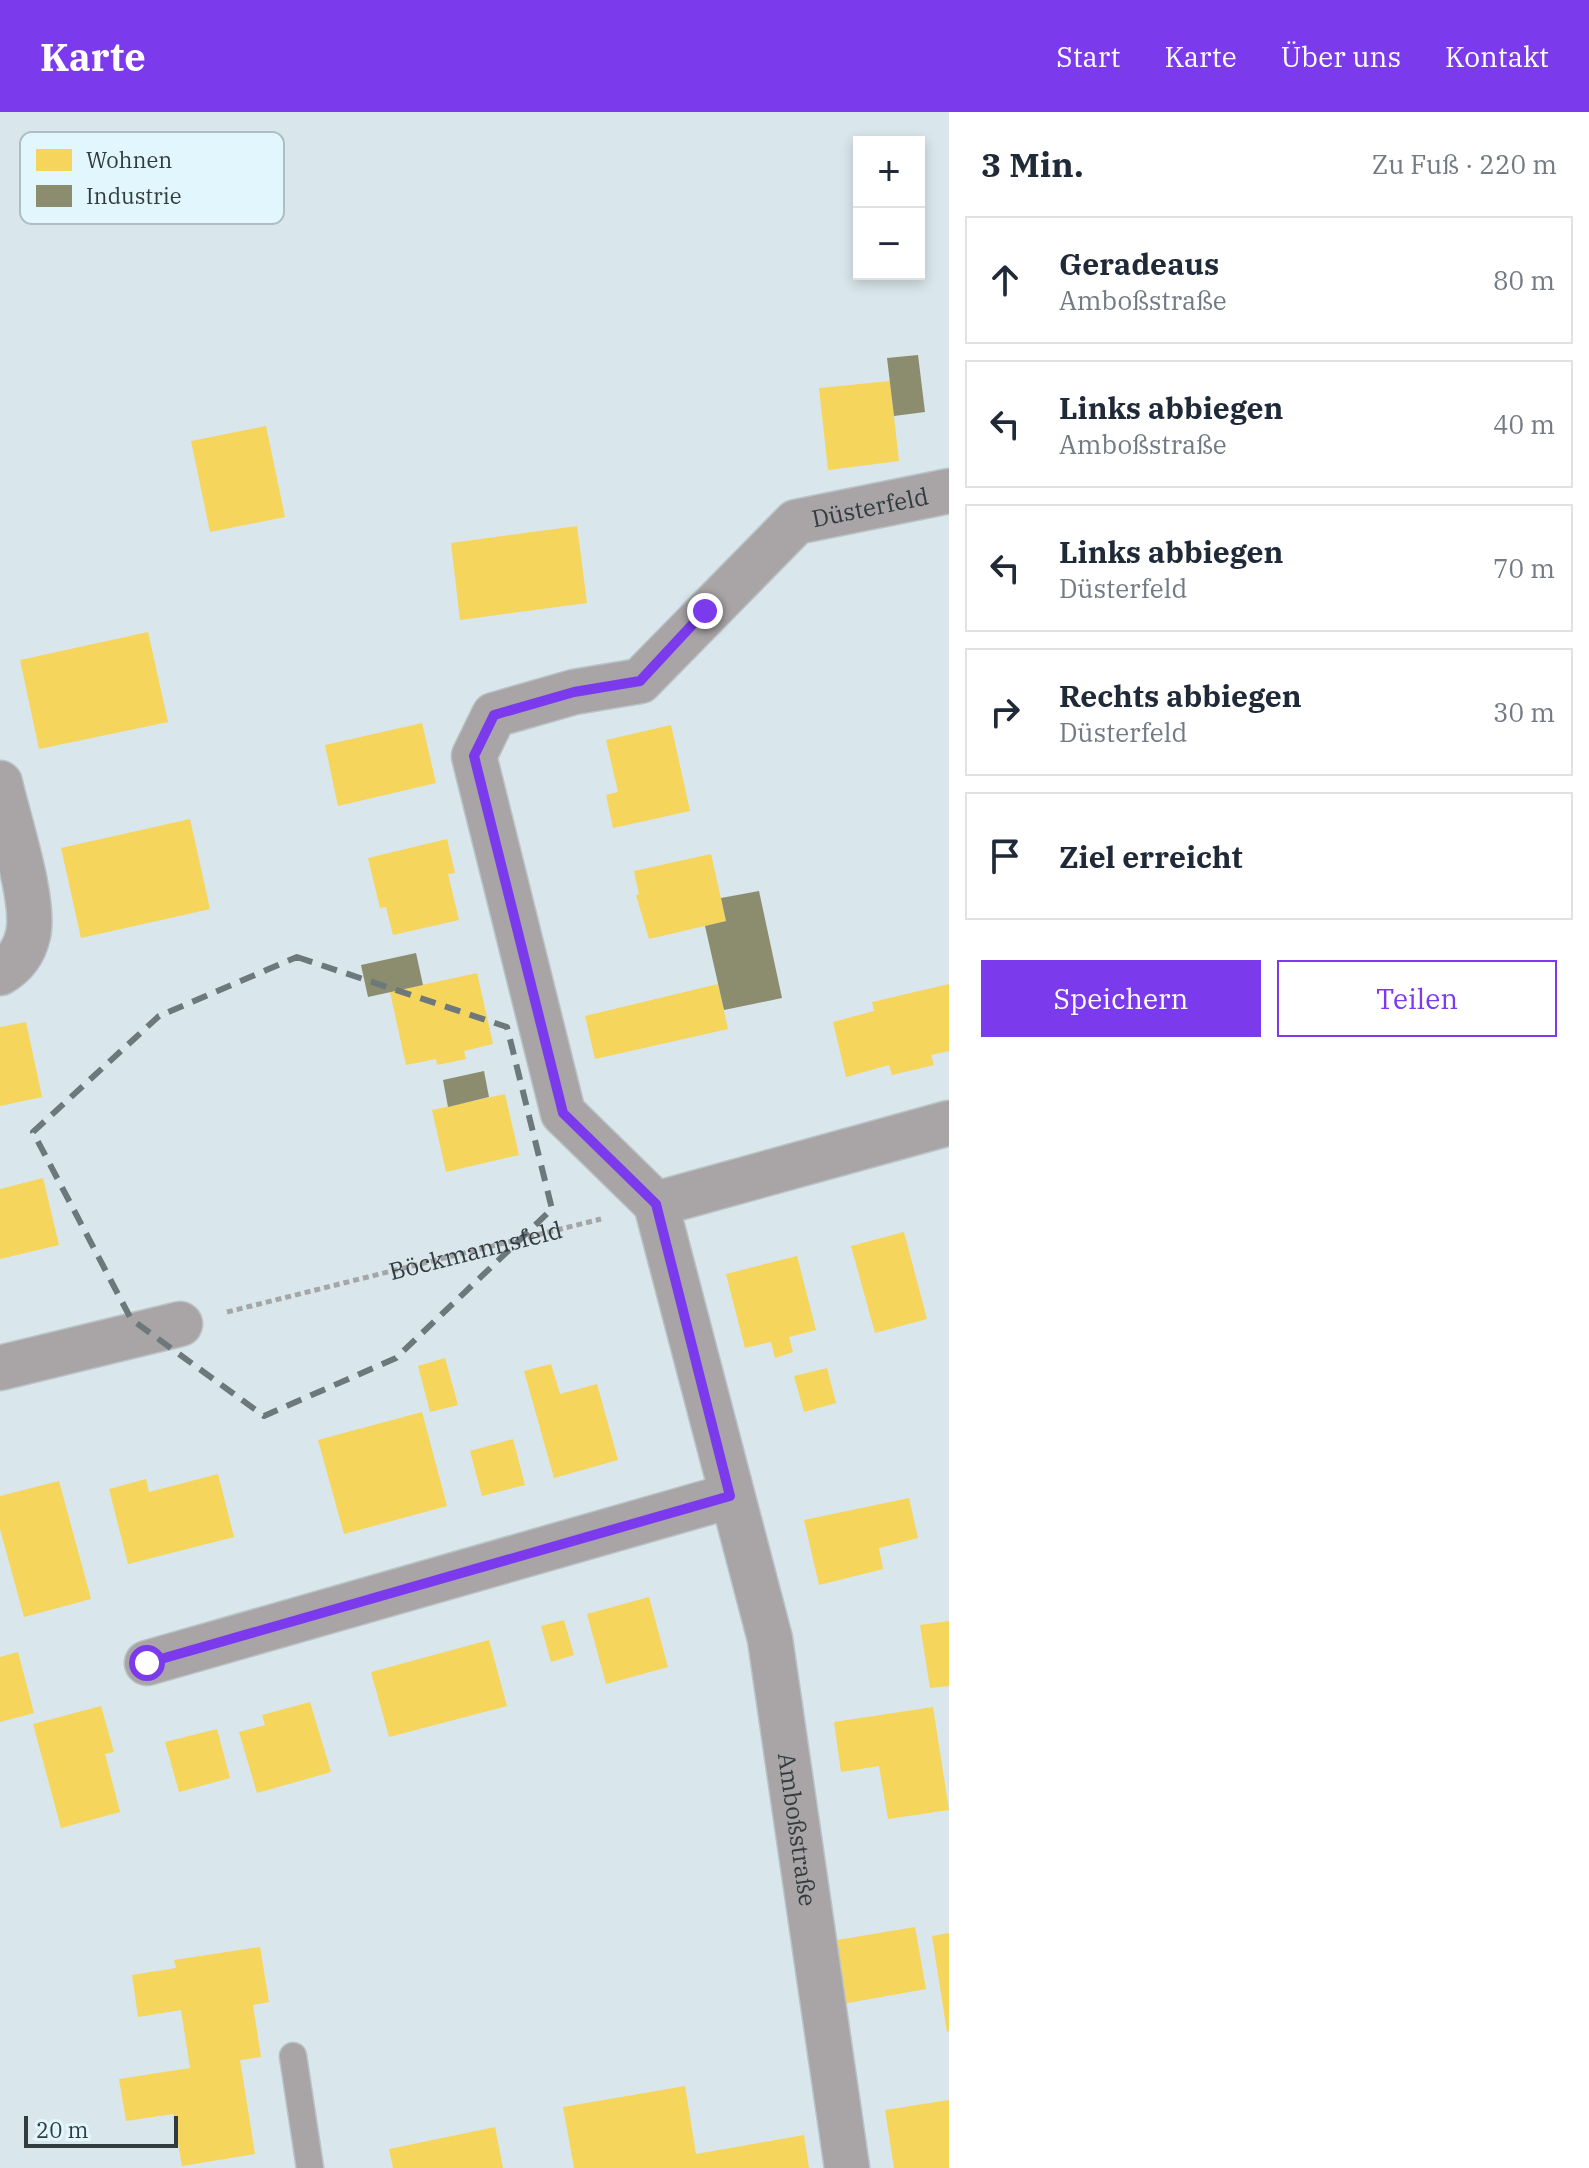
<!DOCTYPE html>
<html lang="de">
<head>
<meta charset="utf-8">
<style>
  body { margin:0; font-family:"IBM Plex Serif",serif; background:#f6f6f7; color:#1f2937 }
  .controls { position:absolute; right:24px; top:24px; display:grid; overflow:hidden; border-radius:0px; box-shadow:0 4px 12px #0003 }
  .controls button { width:72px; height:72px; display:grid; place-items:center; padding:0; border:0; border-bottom:2px solid #e0e1e3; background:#fff; color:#1f2937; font:40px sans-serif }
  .scale { position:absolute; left:24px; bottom:20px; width:154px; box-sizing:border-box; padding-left:8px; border:4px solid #323c3f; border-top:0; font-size:22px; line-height:28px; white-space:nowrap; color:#323c3f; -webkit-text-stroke:6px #e2f7fd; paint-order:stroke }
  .stop { position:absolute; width:24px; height:24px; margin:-18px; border:6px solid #7c3aed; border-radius:50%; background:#fff }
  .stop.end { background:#7c3aed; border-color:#fff; box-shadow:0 2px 8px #0008 }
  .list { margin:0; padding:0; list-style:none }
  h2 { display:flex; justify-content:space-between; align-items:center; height:104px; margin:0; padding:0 32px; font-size:34px }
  h2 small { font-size:26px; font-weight:400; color:#747a83 }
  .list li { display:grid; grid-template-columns:52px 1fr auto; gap:24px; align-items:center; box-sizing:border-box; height:128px; margin:0 16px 16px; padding:0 16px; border:2px solid #e0e1e3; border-radius:0px }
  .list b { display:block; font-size:30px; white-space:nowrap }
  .list p { margin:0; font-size:26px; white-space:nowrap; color:#747a83 }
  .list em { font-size:26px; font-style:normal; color:#747a83 }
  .actions { display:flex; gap:16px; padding:24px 32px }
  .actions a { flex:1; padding:18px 0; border:2px solid #7c3aed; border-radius:0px; text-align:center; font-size:28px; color:#7c3aed }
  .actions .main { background:#7c3aed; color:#fff }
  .icon { flex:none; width:44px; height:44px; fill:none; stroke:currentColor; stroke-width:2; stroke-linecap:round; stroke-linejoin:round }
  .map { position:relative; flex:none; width:949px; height:2056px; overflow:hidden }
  header { display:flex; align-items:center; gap:48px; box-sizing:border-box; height:112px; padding:0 40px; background:#7c3aed; color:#fff }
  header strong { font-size:38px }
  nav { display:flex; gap:44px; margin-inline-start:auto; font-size:28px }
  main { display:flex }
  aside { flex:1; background:#fff }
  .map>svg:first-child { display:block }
  .homes { fill:#f6d55c }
  .industry { fill:#8c8c6e }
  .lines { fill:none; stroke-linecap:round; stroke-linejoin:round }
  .service-casing { stroke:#b9c3c7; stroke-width:29 }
  .minor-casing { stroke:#b9c3c7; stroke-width:47 }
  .path { stroke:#a5a6a8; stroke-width:5; stroke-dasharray:6 4; stroke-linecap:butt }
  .service { stroke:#a9a5a6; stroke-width:26 }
  .minor { stroke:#a9a5a6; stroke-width:44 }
  .route { stroke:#7c3aed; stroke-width:10 }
  .marked { fill:none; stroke:#6c787b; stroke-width:6; stroke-dasharray:16 10; stroke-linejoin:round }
  .labels { text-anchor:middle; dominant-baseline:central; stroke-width:8; stroke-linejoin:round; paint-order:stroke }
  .street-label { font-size:24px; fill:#323c3f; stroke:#e2f7fd }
  .key { fill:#e2f7fd; stroke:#adbfc4; stroke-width:2 }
  .key-label { font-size:22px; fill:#323c3f }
</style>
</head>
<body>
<header>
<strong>Karte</strong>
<nav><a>Start</a><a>Karte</a><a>Über uns</a><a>Kontakt</a></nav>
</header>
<main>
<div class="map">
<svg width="949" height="2056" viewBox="0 0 949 2056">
  <rect width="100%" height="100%" fill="#d9e6eb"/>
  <!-- homes -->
  <path class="homes" d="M890,269L899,349L828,358L819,276Z
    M266,314L285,405L210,420L191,329Z
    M577,414L587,491L460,508L451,431Z
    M148,520L168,610L39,637L20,548Z
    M422,611L436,671L338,694L325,633Z
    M671,613L690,699L613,716L606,683L618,680L606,628Z
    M190,707L210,797L81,826L61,736Z
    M447,727L455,761L448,762L459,808L393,823L386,795L380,796L368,746Z
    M711,742L726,809L649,827L636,783L639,782L634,759Z
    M477,861L493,932L464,939L466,947L437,953L436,947L406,953L390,880Z
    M718,872L728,917L595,947L585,904Z
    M949,872V939L931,943L934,953L892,963L889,953L846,965L833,910L874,899L872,890Z
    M26,910L42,985L0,994V915Z
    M505,982L519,1043L446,1060L432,998Z
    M43,1066L59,1133L0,1147V1077Z
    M904,1120L927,1207L875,1221L851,1134Z
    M797,1144L816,1218L789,1225L793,1240L775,1246L771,1230L745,1236L726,1162Z
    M445,1246L458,1293L430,1300L418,1254Z
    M551,1252L560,1282L597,1272L618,1348L554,1366L524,1259Z
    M827,1256L836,1291L804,1300L794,1264Z
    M422,1300L447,1394L344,1422L318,1328Z
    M513,1327L525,1373L482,1384L470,1339Z
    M218,1362L234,1425L128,1452L109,1377L146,1367L149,1380Z
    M59,1369L91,1487L24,1505L0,1417V1384Z
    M909,1386L918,1426L879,1436L883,1457L819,1473L804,1408Z
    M649,1485L668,1555L606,1572L587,1502Z
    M564,1508L574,1543L551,1550L541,1514Z
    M949,1509V1574L930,1576L920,1513Z
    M489,1528L507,1594L389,1625L371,1560Z
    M18,1540L34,1601L0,1610V1545Z
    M310,1590L331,1660L257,1681L239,1620L265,1613L262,1603Z
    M101,1594L114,1640L105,1642L120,1700L61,1716L33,1612Z
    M933,1595L949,1698L888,1707L879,1654L841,1660L834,1610Z
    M217,1617L230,1666L179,1680L165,1630Z
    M915,1815L926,1877L842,1892L831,1829Z
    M949,1821V1919L947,1920L932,1824Z
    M260,1835L269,1890L253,1893L261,1945L240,1948L255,2042L182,2054L173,2002L126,2009L119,1967L190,1956L181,1898L138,1905L132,1863L176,1856L174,1848Z
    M685,1974L696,2042L804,2023L809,2056H574L563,1995Z
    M949,1988V2056H894L885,1998Z
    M495,2015L503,2056H393L389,2037Z"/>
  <!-- industry -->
  <path class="industry" d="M918,243L925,300L894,304L887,246Z
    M759,779L782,886L724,898L705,814L726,809L721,786Z
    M416,841L423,873L368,885L361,853Z
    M484,959L489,985L448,995L443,968Z"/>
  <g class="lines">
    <!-- service casing -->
    <g class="service-casing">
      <path id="service" d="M293,1944L310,2056"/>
    </g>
    <!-- minor casing -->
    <g class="minor-casing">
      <g id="minor">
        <path d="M0,671C8,707 36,790 28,823C24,840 14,853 0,861"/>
        <path id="s2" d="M656,1092L563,1001L474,644L494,603L574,580L640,569L796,410L949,379"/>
        <path id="s3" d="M656,1092L770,1527L847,2056"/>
        <path d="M656,1092L949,1011"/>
        <path d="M0,1256L180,1212"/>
        <path d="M147,1551L730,1384"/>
      </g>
    </g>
    <!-- path -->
    <path class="path" id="s1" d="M227,1200L601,1107"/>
    <!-- service -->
    <use href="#service" class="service"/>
    <!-- minor -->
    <use href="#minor" class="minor"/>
  </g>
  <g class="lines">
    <!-- route -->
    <path class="route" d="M147,1551L730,1384L656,1092L563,1001L474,644L494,603L574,580L640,569L705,499"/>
  </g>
  <!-- marked area -->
  <path class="marked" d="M297,845L507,915L552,1097L396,1246L264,1304L131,1207L33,1020L159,904Z"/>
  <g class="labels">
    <!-- street labels -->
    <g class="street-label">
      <text stroke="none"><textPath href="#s2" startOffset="992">Düsterfeld</textPath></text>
      <text stroke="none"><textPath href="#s1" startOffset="256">Böckmannsfeld</textPath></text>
      <text stroke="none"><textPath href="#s3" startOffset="642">Amboßstraße</textPath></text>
    </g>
  </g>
  <!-- legend -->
  <rect x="20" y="20" width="264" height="92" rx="12" class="key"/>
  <rect x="36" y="37" width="36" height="22" fill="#f6d55c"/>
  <rect x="36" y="73" width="36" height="22" fill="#8c8c6e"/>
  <g class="key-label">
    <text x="86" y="56">Wohnen</text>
    <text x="86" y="92">Industrie</text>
  </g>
</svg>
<div class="controls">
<button>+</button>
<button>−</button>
</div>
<div class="scale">20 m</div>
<div class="stop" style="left:147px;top:1551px"></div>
<div class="stop end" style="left:705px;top:499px"></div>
</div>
<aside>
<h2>3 Min.<small>Zu Fuß · 220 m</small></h2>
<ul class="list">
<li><svg class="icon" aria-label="ahead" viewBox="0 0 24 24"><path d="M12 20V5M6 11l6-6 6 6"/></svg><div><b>Geradeaus</b><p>Amboßstraße</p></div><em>80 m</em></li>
<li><svg class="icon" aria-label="left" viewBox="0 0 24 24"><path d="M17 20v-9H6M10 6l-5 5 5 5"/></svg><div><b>Links abbiegen</b><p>Amboßstraße</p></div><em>40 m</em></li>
<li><svg class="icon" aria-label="left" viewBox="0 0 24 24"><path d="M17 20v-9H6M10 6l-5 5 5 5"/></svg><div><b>Links abbiegen</b><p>Düsterfeld</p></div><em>70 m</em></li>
<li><svg class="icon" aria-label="right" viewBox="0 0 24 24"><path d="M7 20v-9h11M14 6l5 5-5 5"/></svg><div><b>Rechts abbiegen</b><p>Düsterfeld</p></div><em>30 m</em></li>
<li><svg class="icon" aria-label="arrive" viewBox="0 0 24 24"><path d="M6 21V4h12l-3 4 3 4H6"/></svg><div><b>Ziel erreicht</b></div></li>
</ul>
<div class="actions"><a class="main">Speichern</a><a>Teilen</a></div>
</aside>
</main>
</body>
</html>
